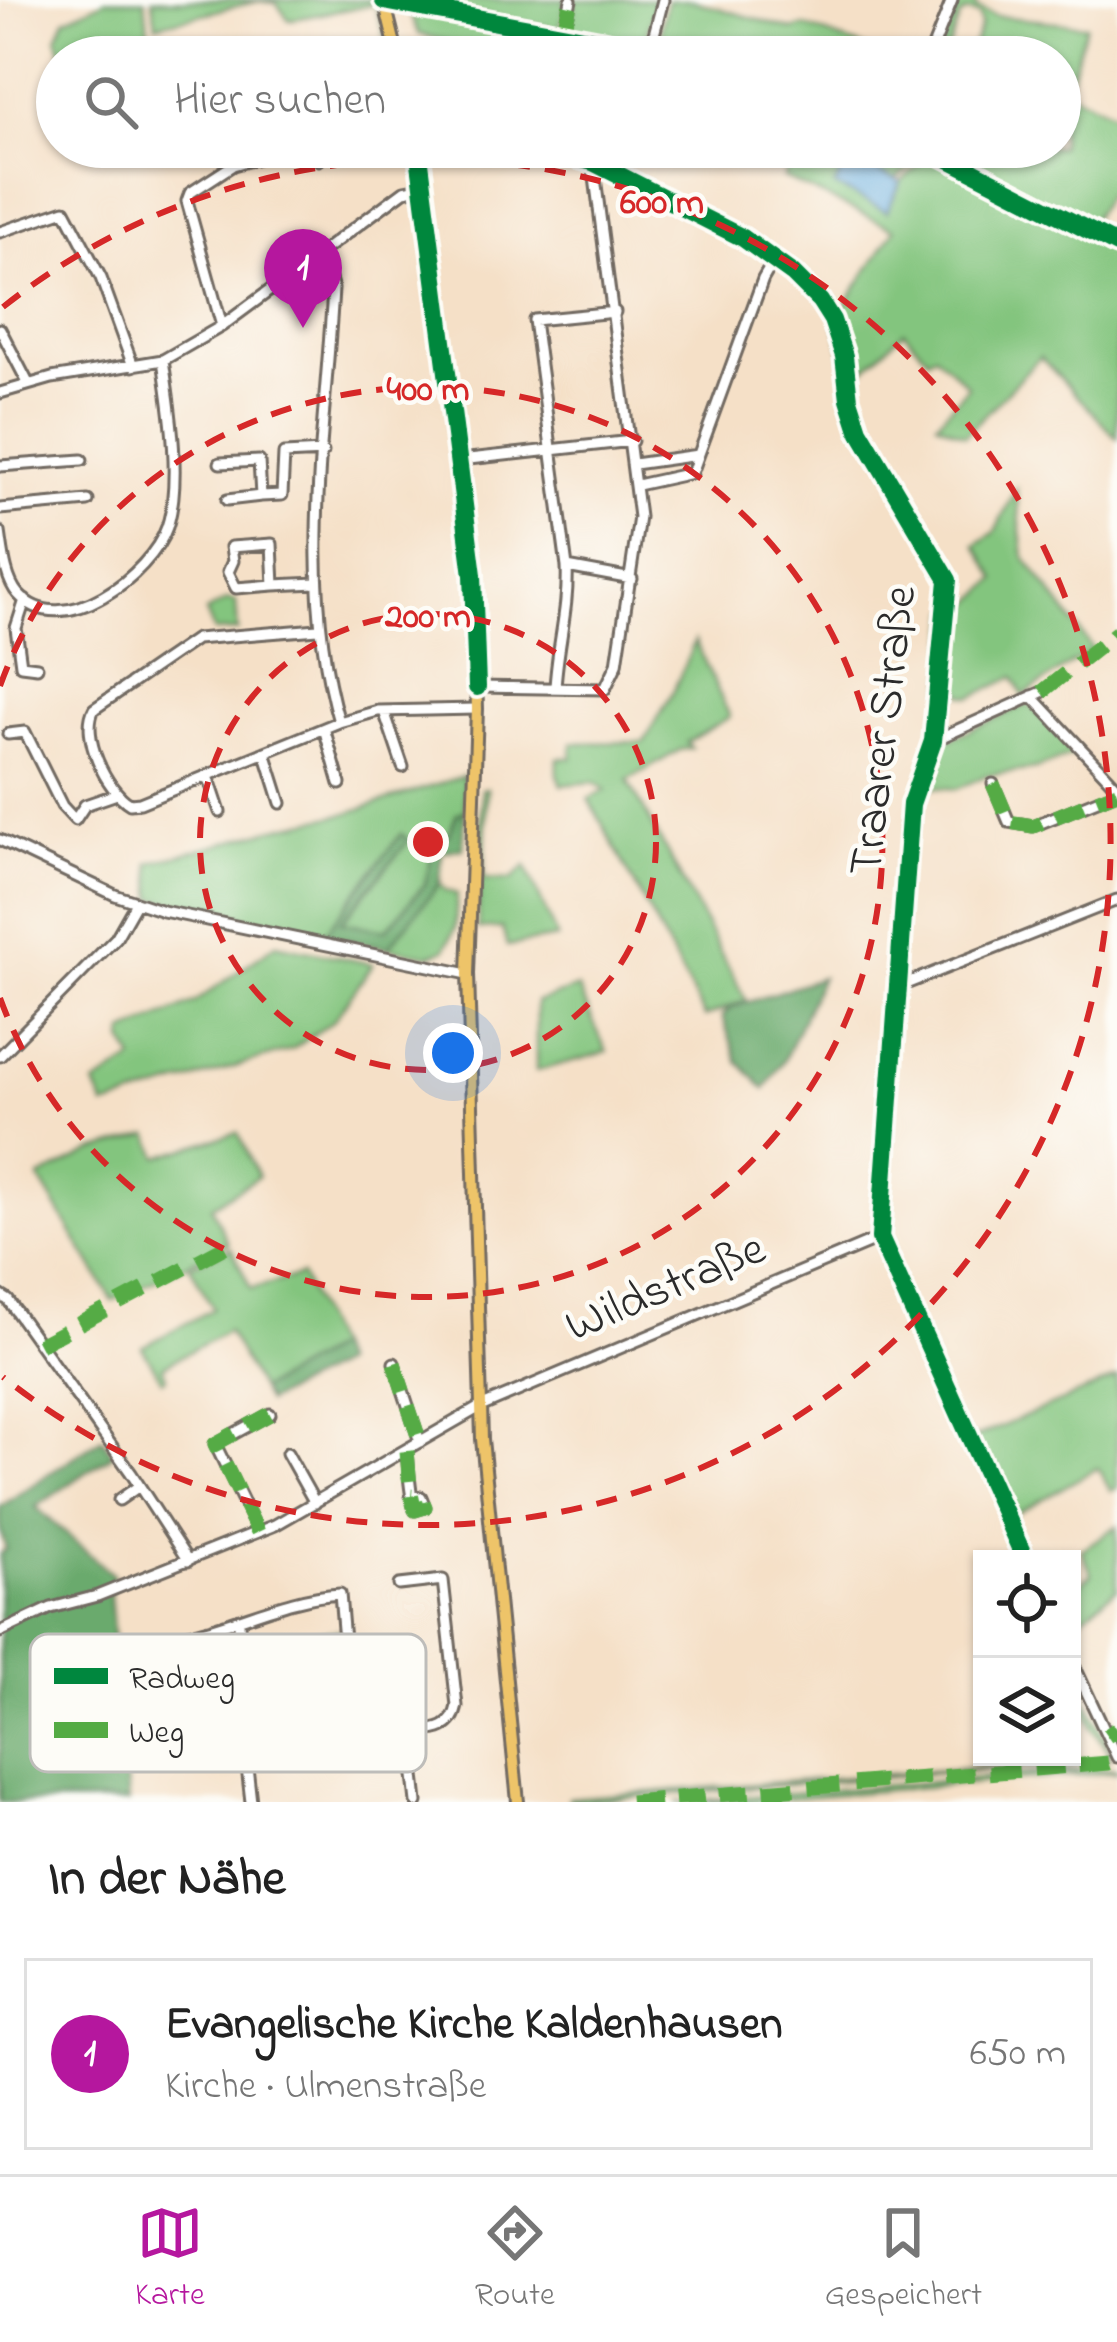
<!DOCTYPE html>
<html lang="de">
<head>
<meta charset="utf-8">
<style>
  body { margin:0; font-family:"Indie Flower",sans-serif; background:#f6f6f6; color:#222 }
  .controls { position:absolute; right:36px; bottom:36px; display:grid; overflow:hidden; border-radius:0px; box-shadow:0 3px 9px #0004 }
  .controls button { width:108px; height:108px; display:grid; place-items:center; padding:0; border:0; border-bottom:3px solid #e0e0e0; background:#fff; color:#222; font:60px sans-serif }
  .you { position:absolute; left:453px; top:1053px; width:42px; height:42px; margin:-30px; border:9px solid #fff; border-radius:50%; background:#1a73e8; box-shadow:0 0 0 18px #1a73e833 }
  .badge { display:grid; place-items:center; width:78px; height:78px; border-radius:50%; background:#b5179e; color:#fff; font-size:39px; font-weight:700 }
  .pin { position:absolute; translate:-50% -99px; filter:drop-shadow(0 3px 6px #0008) }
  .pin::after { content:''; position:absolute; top:63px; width:42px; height:36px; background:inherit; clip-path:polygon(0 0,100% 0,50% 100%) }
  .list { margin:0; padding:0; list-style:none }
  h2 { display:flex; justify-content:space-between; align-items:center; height:156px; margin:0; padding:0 48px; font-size:51px }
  h2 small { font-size:39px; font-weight:400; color:#767676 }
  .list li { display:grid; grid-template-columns:78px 1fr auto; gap:36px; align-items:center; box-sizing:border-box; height:192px; margin:0 24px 24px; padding:0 24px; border:3px solid #e0e0e0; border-radius:0px }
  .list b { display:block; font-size:45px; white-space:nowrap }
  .list p { margin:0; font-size:39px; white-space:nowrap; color:#767676 }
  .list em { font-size:39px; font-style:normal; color:#767676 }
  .icon { flex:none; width:66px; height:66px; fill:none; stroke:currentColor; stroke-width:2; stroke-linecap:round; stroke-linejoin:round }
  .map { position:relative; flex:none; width:1117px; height:1802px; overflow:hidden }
  .search { position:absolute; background:#fff; box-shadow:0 3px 9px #0004; left:36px; right:36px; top:36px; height:132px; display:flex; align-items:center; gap:30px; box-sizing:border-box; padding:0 42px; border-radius:66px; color:#767676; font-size:45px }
  .sheet { height:372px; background:#fff }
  nav { display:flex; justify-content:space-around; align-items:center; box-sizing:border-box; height:168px; border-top:3px solid #e0e0e0; background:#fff; font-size:33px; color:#767676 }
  nav a { display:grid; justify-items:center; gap:6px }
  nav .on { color:#b5179e }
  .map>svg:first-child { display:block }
  .green { fill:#83c57e; stroke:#577854; stroke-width:3 }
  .forest { fill:#6aaa6d; stroke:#4a6a4c; stroke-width:3 }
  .water { fill:#69adde; stroke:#4a6c84; stroke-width:3 }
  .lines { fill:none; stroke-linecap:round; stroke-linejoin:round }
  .minor-casing { stroke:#726a62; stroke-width:15 }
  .major-casing { stroke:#726a62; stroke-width:16 }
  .minor { stroke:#fff; stroke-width:9 }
  .major { stroke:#eec469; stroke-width:10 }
  .quiet { stroke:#54ab44; stroke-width:15; stroke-dasharray:30 15; stroke-linecap:butt }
  .cycleway-casing { stroke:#fdfcf7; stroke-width:26 }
  .cycleway { stroke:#00873e; stroke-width:18 }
  .ring { fill:none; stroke:#d62828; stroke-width:6; stroke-dasharray:21 15 }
  .labels { text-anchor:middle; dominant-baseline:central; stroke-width:9; stroke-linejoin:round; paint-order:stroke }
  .street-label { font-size:48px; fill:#2b2b2b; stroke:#fdfcf7 }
  .key { fill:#fdfcf7; stroke:#bebdba; stroke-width:3 }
  .key-label { font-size:33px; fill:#2b2b2b }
  .centre { fill:#d62828; stroke:#fdfcf7; stroke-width:6 }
  .ring-label { font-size:36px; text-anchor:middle; font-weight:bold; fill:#d62828; stroke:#fdfcf7; stroke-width:9; stroke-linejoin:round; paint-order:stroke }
</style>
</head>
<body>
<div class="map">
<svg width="1117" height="1802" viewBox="0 0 1117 1802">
  <rect width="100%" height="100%" fill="#fdfcf7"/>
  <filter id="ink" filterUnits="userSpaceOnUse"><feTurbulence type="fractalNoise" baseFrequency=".00833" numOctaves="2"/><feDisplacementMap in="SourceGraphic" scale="24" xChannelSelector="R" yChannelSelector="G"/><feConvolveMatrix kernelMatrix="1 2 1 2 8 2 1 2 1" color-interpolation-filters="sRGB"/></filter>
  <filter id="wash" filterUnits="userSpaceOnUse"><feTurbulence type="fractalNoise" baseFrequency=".004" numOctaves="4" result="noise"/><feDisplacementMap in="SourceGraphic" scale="48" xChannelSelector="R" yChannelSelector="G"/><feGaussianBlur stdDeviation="2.7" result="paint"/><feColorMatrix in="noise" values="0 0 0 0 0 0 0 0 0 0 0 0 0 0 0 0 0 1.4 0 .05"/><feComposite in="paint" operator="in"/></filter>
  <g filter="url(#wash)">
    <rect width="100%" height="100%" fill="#f5e0c7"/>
    <!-- green -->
    <path class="green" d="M105,0H145L151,57H63L57,37L65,19Z
      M152,0H375L390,57L375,4L289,20L276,3L259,1L156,25Z
      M401,0H566L560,29Z
      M576,0H656L646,37L629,41L569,30Z
      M691,0L793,30L805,26L889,57H713L691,53V48L686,47L684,51L667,47C656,35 664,16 667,1Z
      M960,0H975L976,8L996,16L1086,25L1066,90L1117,115V178L1088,226L935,147H1060V57H949L974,45L981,25L979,15L968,12L960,16L949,47L938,54Z
      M415,12L662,57H507L419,34L409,13Z
      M796,147H917L923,152C905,172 887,161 866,153L879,163L911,166L895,180L848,158L887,211L901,182L932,153L1117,247V438L1040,357L965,435L937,422L968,386L935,354L928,358L904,331L850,383L835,320L895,229L784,178Z
      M1016,489L1024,556L1093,649L1023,696L1014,677L972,697L963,695L961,690H943L950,611L970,605L997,579L976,545L995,532Z
      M228,600L236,602L238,631L214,632L206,612Z
      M695,641L730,717L687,742L691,748L680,750L628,780L746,1000L705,1017L589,799L606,790L594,782L562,785L557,772L558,758H572V743L644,742L672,694Z
      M1029,704L1077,753L1036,769L987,775L957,789L919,786L940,743Z
      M463,776L465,811L457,814L449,834L435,843L425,884L386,931L341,923L408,841L401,834L323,936L154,898L150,863L284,826L348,813Z
      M487,788L484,879L511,880L526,866L557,938L507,946L502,928L478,929L482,789Z
      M440,883L445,890L457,894L455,929L445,949L431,955L388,948Z
      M276,944L373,964L333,1021L293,1049L105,1107L95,1085L134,1060L124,1041L125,1033L194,1003Z
      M578,988L607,1052L536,1071V1002Z
      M238,1132L258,1177L211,1206L228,1243L113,1301L39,1178L91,1152L150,1135L159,1157Z
      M231,1248L251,1289L301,1275L334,1348L260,1390L227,1331L163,1366L166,1378L162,1380L142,1347L213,1309L190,1266Z
      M1117,1378V1488L1111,1491L1097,1468L1011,1517L974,1438Z
      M1117,1526V1589L1072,1625V1590L1092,1574L1081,1550Z
      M340,1630L342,1657L320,1659L318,1632Z
      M1072,1669L1111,1751L1110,1760L569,1802L568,1798L1106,1758L1108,1751L1092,1728Z
      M1095,1769H1115L1117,1772L741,1802H676Z"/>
    <!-- forest -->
    <path class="forest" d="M465,811L463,848L442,852L440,883L388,948L323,936L401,834L409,840L341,922L386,930L425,884L435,843L449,834L457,814Z
      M821,977L785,1058L765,1089L738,1061L722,1016L731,1008Z
      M334,1348L341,1364L267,1402L260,1390Z
      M102,1438L113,1454L36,1507L113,1575L110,1595L128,1802H0V1554L6,1549L0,1530V1507Z"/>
    <!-- water -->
    <path class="water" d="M848,158L901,182L887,211L835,186Z"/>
  </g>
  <g filter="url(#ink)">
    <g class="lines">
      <!-- minor casing -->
      <g class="minor-casing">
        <path id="minor" d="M384,1L686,57
          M563,35L571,0
          M650,50L663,0
          M929,57L952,0
          M227,147L233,165
          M538,147L593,162L743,238L793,274L820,301L832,320L844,356L849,399L859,430L948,580L933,741L911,804L880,1238L1025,1559
          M319,160L320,147
          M0,232L65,210L101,278L133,366
          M322,252L333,289C325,433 298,582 339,722
          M222,326L187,201L190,193L233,165L297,147
          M0,329L28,383
          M0,393L52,378L163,360L222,326L404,191L424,187
          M460,460L632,441
          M220,463L259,461L261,496L282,495L284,454L323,452
          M634,464L698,455
          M0,466L82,460
          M637,485L692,473L763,279L774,260
          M227,500L261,496
          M0,509L88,501
          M0,532C3,551 5,579 18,594C62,643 151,574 167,527C182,482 170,407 163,360
          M567,567L632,579
          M274,585L236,588L228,572L233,561L231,547L272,544L274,585L317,583
          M25,600L16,628L21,665L37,667
          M318,629L196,639L94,709C80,735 106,790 130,804L140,803L339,722L378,711L477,709
          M477,687L605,689L617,664L639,517L593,162
          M555,688C557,647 569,608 567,567L534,320L615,312
          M1032,696L1117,787
          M384,711L403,767
          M324,728L340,784
          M8,734L25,732L62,806L75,820L85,805L117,794
          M933,741L1042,692
          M265,752L281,803
          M208,776L220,812
          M993,784L1009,822L1033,826L1117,792
          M0,840L115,895L163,911L468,974
          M898,987L1117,900
          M0,1056L116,938L136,903
          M0,1295L8,1300L131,1473L188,1561
          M394,1363L420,1442
          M407,1451C409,1470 409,1492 415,1510L425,1507L421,1497L411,1496
          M287,1453L315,1503
          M119,1500L139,1486
          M258,1532L215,1444L270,1414
          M399,1585L443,1580L457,1706C452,1732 431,1730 409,1733
          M239,1622L243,1731L251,1802
          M0,1632L51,1608L97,1596L275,1525L480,1407L880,1238
          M146,1640C215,1638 273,1598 340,1594L349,1699L345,1703L245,1717
          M1072,1661L1117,1757
          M407,1714L417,1802
          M154,1739L243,1731"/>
      </g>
      <!-- major casing -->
      <g class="major-casing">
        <path id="major" d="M384,0L398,57
          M418,147L473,575L477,709L468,974L482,1439L518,1802"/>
      </g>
      <!-- minor -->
      <use href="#minor" class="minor"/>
      <!-- major -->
      <use href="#major" class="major"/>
      <!-- quiet -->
      <path class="quiet" d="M563,35L571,0
        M1042,692L1117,632
        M993,784L1009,822L1033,826L1117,792
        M39,1345L232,1243
        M394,1363L420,1442
        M407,1451C409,1470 409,1492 415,1510L425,1507L421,1497L411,1496
        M258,1532L215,1444L270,1414
        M1107,1736L1117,1729
        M630,1802L1108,1763L1117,1760"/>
      <!-- cycleway casing -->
      <g class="cycleway-casing">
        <path id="cycleway" d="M384,1L686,57
          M418,147L473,575L477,687
          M538,147L593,162L743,238L793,274L820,301L832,320L844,356L849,399L859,430L948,580L933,741L911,804L880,1238L1025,1559
          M926,147L1117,245"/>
      </g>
      <!-- cycleway -->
      <use href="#cycleway" class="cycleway"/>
    </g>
  </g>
  <!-- distance rings -->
  <g class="ring">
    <circle cx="428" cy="842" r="228"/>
    <path d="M0 686A455 455 0 1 1 0 998"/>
    <path d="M3 307A683 683 0 1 1 3 1377"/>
  </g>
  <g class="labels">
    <!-- street labels -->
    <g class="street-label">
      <text transform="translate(885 731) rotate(-83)">Traarer Straße</text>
      <text transform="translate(666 1289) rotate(-23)">Wildstraße</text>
    </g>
  </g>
  <!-- legend -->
  <rect x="30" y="1634" width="396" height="138" rx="18" class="key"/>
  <rect x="54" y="1668" width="54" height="16" fill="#00873e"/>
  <rect x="54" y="1722" width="54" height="16" fill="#54ab44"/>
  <g class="key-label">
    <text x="129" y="1688">Radweg</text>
    <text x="129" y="1742">Weg</text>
  </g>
  <circle cx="428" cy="842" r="18" class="centre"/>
  <g class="ring-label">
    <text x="662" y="213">600 m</text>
    <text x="428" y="400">400 m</text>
    <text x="428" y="627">200 m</text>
  </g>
</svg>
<div class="controls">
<button><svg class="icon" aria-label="locate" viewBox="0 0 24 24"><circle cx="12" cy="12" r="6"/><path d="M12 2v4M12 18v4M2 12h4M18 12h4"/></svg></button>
<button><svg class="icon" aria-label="layers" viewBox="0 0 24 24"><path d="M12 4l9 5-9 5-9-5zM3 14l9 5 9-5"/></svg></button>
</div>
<div class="you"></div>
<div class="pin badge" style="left:303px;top:328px">1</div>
<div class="search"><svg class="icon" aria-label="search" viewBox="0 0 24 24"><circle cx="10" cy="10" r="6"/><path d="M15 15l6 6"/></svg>Hier suchen</div>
</div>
<section class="sheet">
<h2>In der Nähe<small></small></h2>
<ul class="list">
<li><span class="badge">1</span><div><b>Evangelische Kirche Kaldenhausen</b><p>Kirche · Ulmenstraße</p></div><em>650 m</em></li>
</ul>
</section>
<nav>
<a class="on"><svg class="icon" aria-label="map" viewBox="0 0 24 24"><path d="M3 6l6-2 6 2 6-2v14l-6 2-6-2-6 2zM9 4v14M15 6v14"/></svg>Karte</a>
<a><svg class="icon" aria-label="directions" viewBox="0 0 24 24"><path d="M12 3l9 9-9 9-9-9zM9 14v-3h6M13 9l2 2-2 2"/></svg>Route</a>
<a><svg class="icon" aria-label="saved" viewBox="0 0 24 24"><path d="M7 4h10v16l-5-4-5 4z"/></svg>Gespeichert</a>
</nav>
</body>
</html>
